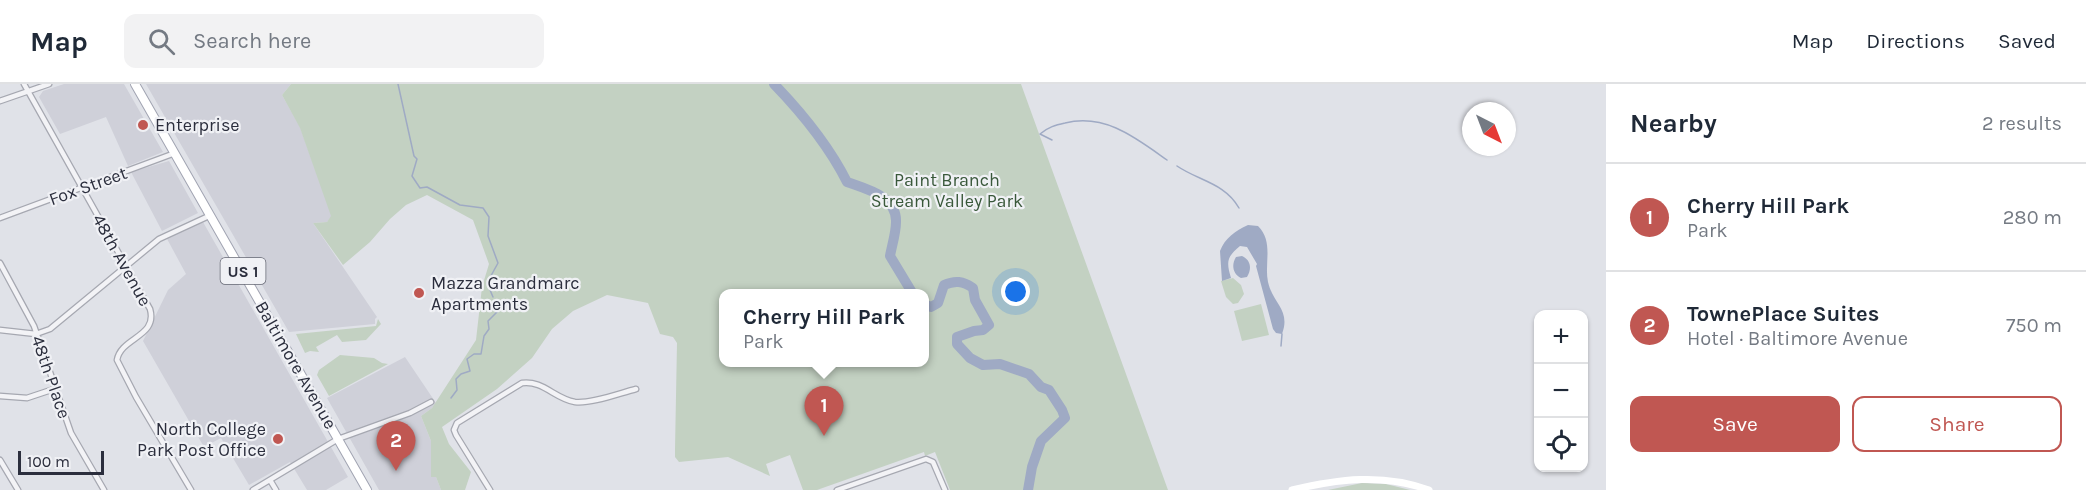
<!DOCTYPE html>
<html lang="en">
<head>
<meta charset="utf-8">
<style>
  body { margin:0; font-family:Karla,sans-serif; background:#f2f2f3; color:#1f2937 }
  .controls { position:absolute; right:18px; bottom:18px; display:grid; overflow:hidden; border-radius:12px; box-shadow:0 2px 4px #0004 }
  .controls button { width:54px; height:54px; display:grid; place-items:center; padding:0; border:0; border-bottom:2px solid #e0e1e3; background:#fff; color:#1f2937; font:30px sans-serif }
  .compass { position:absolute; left:1462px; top:18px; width:54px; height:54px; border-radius:50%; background:#fff; box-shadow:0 2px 4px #0004; rotate:138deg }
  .scale { position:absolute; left:18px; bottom:15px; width:86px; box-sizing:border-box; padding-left:6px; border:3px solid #2b2e3d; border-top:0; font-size:16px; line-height:21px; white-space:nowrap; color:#2b2e3d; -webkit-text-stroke:4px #f0f1f5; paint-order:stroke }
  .you { position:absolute; left:1016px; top:208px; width:21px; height:21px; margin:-15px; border:4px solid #fff; border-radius:50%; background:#1a73e8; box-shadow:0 0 0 9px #1a73e833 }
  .badge { display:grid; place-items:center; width:39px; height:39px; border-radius:50%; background:#c05752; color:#fff; font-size:20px; font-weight:700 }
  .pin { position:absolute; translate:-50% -50px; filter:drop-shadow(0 2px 3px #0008) }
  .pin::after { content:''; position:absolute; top:32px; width:21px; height:18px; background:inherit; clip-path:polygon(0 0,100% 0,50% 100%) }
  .popup { position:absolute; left:719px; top:205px; width:210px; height:78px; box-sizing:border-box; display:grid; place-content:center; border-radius:12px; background:#fff; filter:drop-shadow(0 2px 4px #0005); font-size:20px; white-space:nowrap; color:#747a83 }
  .popup b { font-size:22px; color:#1f2937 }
  .popup::after { content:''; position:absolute; left:50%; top:100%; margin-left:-12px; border:12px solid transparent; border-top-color:#fff }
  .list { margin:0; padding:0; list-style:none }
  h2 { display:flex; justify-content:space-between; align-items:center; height:78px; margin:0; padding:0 24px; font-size:26px }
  h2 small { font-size:20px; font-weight:400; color:#747a83 }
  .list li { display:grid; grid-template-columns:39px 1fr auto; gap:18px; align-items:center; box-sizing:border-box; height:108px; padding:0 24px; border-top:2px solid #e0e1e3 }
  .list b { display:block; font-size:22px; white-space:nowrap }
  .list p { margin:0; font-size:20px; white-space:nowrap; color:#747a83 }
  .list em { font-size:20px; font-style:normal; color:#747a83 }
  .actions { display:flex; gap:12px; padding:18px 24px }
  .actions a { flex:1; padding:14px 0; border:2px solid #c05752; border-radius:12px; text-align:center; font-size:21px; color:#c05752 }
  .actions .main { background:#c05752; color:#fff }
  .icon { flex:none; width:33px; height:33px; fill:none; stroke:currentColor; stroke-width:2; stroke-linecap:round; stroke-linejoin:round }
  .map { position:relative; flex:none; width:1606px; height:406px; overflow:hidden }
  header { display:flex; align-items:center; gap:36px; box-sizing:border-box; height:84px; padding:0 30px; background:#fff; border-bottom:2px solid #e0e1e3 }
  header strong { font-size:28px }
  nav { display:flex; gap:33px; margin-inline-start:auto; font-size:21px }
  .search { width:420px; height:54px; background:#f2f2f3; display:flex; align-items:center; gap:15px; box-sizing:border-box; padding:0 21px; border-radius:12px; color:#747a83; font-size:22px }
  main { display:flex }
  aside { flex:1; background:#fff }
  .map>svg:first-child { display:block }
  .built { fill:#cfd0d9 }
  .green { fill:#c3d1c2; fill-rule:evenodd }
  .water { fill:#9faac4 }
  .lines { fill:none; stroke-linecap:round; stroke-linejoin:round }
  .stream { stroke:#9faac4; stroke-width:1.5 }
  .river { stroke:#9faac4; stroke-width:10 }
  .minor-casing { stroke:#a6a8b1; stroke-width:7 }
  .primary-casing { stroke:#a1a4b2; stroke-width:10 }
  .minor { stroke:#f3f3f6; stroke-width:4.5 }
  .secondary { stroke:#fff; stroke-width:7 }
  .primary { stroke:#fff; stroke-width:8 }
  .poi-dot { fill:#c05752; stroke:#f0f1f5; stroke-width:2 }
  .labels { text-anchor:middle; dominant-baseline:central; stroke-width:4.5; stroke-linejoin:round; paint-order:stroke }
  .shield { fill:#f0f1f5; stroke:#666874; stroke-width:1.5 }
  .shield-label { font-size:16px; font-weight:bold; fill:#2b2e3d }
  .poi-label { font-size:18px; fill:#2b2e3d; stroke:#f0f1f5; text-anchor:start }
  .park-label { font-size:18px; fill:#39583a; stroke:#f0f1f5 }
  .street-label { font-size:18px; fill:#2b2e3d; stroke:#f0f1f5 }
</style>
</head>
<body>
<header>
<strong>Map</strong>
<div class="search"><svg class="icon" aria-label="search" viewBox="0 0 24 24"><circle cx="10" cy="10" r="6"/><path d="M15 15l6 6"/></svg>Search here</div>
<nav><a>Map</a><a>Directions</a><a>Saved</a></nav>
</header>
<main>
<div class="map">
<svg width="1606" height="406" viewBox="0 0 1606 406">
  <rect width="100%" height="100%" fill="#e0e2e8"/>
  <!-- built -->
  <path class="built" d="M64,0H124L163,68L128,82L106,33L60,50L39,13L43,7Z
    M146,0H291L282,11L300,43L332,132L327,138L313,139L377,233L375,235V240L289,248Z
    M169,77L198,129L162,147L131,88Z
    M203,138L348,393L326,406H307L290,378L249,401L221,354L204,363L143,257L168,206L186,190L166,153Z
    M405,273L436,319L432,324L421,332L431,357V392L436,393L441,406H379L327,314Z"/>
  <!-- green -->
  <path class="green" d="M291,0H1021L1168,406H950L935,368L925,372L924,368L817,406H803L790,371L766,380L770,392L728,373L679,378L675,373V365L677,259L673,253L660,250L648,219L607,211L573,227L552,245L532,274L497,305L442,343L449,360L471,388L465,406H441L436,393H431V357L421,332L432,324L476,256L482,203L489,180L473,136L427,111L406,121L390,135L370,158L343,181L313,139L327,138L331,132L300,44L282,11ZM724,210H924V278H724Z
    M1233,194L1241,201L1244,210L1238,219L1233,220L1226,213L1221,197Z
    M1261,220L1269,251L1242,257L1234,227Z
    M378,235L381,240L366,256L342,258L337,251L316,263L319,268L310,267L305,269L296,250L376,242Z
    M340,271L374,274L382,279L388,280L329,312L317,291L319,286Z
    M1362,399L1386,400L1410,406H1328Z"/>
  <!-- water -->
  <path class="water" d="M1248,141L1258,142C1274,158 1264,179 1268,198C1273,220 1291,226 1282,250L1276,249L1273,245L1256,182L1257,180L1247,163L1240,162C1227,173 1226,177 1231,194L1222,197L1220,167C1225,154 1235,147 1248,141Z
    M1242,172C1251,176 1252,185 1247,193L1241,194C1233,190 1231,181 1236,173Z"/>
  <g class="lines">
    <!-- stream -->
    <path class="stream" d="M398,0L414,72L417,75L412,92L420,104L427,103L460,121L483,124L489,133L488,152L498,179L487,199L493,213
      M1052,56L1040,50C1048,43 1056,41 1065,39C1105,29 1136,54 1167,76
      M1177,82C1199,97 1225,99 1239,124
      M1281,262L1282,250
      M451,314L457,306L456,295L461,290L470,287L467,275L474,270H481L484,252L489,245L488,237L500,225L496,216"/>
    <!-- river -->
    <path class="river" d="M774,0C801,28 830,64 847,98C866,105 897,112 896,138C896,149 892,161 890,172L913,210
      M924,220L931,223L938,219L944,201C955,196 963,197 973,204L975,216L989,241L983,246L974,247L957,253V260L970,274L983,281L1000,280L1029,290L1041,303L1049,306L1062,326L1065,334L1041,357L1032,383L1028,406"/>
    <!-- minor casing -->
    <g class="minor-casing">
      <path id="minor" d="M24,0L150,225C158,253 121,253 117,276L136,313L191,406
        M0,17L49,0
        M0,134L175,69
        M0,179L34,242L71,349L104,406
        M0,246L36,250L50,245L159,155L211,131
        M0,312L27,314L54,305
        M0,376L18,406
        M270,396L276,406
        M253,406L338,355L410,329L431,318
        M490,406L456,351L454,346L457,339L522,299C543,296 555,315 575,318C591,320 620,309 636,305
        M837,406L926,375L933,378L945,406"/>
    </g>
    <!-- primary casing -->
    <g class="primary-casing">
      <path id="primary" d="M135,0L367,406"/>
    </g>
    <!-- minor -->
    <use href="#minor" class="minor"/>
    <!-- secondary -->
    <path class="secondary" d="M1292,406C1338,395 1383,389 1429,406"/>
    <!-- primary -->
    <use href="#primary" class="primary"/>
  </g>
  <!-- markers -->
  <g class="poi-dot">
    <circle cx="143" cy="41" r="6"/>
    <circle cx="419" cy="209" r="6"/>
    <circle cx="278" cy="355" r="6"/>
  </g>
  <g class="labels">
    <!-- shield labels -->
    <rect class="shield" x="220.5" y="174" width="45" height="26" rx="4.5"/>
    <g class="shield-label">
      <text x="243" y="187">US 1</text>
    </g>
    <!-- poi labels -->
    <g class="poi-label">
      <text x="155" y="41">Enterprise</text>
      <text x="431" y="199">Mazza Grandmarc<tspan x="431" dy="21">Apartments</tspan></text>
      <text x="266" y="345" text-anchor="end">North College<tspan x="266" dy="21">Park Post Office</tspan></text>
    </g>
    <!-- park labels -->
    <g class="park-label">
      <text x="947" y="96">Paint Branch<tspan x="947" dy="21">Stream Valley Park</tspan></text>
    </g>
    <!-- street labels -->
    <g class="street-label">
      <text transform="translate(88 102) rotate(-20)">Fox Street</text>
      <text transform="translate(122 176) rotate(61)">48th Avenue</text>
      <text transform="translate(296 281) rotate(60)">Baltimore Avenue</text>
      <text transform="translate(51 293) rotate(71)">48th Place</text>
    </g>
  </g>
</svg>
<div class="controls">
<button>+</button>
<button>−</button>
<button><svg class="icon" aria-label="locate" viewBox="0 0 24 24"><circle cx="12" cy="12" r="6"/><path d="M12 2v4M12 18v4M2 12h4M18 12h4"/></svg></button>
</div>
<svg class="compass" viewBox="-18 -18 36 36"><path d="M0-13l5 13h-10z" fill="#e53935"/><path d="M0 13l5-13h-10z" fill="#747a83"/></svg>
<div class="scale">100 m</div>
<div class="you"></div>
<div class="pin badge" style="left:824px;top:352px">1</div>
<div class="popup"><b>Cherry Hill Park</b>Park</div>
<div class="pin badge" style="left:396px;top:387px">2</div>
</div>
<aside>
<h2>Nearby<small>2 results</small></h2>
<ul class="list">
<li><span class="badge">1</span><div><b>Cherry Hill Park</b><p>Park</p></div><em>280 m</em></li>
<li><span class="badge">2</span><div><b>TownePlace Suites</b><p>Hotel · Baltimore Avenue</p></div><em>750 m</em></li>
</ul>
<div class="actions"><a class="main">Save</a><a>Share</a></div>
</aside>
</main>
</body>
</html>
